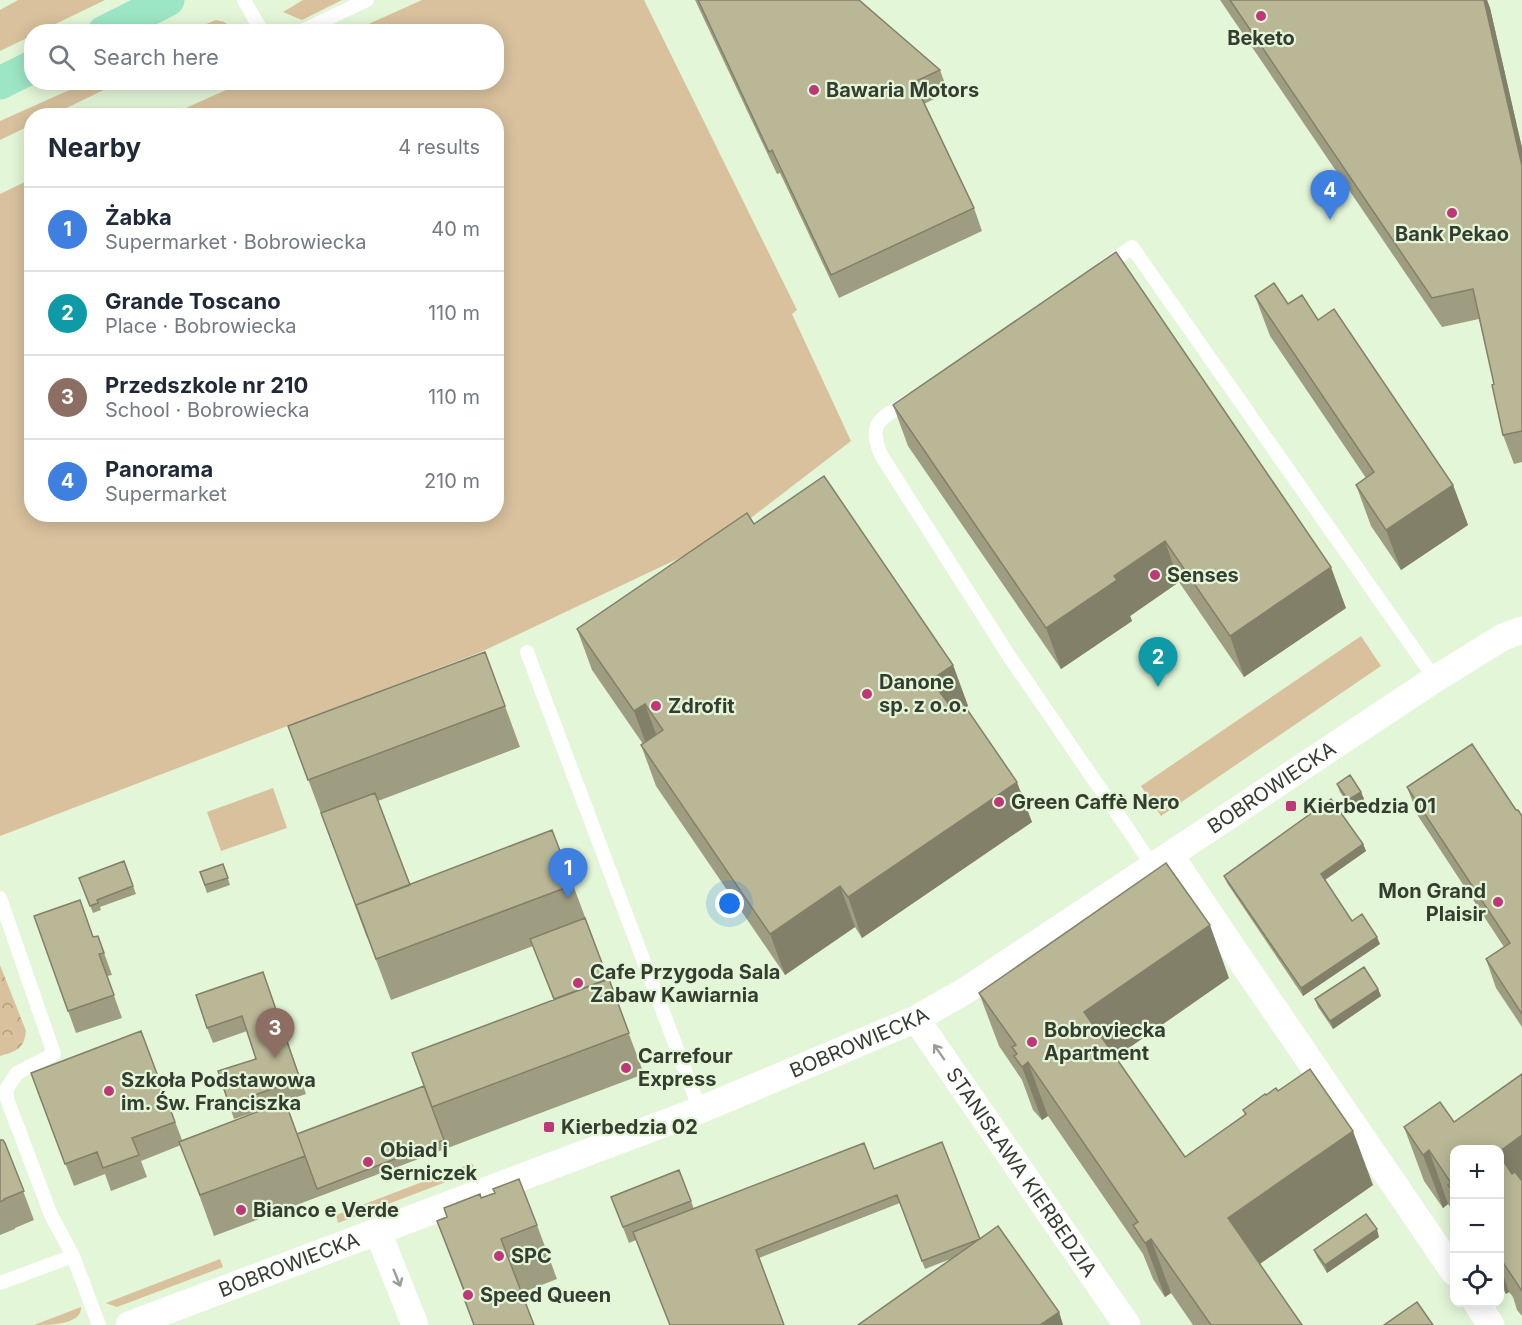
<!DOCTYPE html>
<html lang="en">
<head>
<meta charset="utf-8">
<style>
  body { margin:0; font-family:Inter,sans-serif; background:#f6f6f7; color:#1f2937 }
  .controls { position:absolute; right:18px; bottom:18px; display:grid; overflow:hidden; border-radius:12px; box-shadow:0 3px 15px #0003 }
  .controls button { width:54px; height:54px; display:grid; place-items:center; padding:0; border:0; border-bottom:2px solid #e0e1e3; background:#fff; color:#1f2937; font:30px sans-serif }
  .you { position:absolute; left:730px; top:904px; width:21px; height:21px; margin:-15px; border:4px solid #fff; border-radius:50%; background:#1a73e8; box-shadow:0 0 0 9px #1a73e833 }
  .badge { display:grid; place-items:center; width:39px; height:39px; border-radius:50%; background:#ea580c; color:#fff; font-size:20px; font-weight:700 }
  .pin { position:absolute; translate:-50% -50px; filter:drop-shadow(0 2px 3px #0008) }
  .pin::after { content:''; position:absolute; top:32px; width:21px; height:18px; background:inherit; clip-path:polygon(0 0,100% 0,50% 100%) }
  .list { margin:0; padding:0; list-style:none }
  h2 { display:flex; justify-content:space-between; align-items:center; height:78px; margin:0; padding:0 24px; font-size:26px }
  h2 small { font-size:20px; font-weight:400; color:#747a83 }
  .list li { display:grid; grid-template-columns:39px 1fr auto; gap:18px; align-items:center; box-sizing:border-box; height:84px; padding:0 24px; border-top:2px solid #e0e1e3 }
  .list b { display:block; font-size:22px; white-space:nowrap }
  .list p { margin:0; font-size:20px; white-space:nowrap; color:#747a83 }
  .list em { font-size:20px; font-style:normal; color:#747a83 }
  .icon { flex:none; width:33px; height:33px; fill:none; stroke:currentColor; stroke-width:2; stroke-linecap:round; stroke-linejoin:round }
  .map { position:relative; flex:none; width:1522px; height:1325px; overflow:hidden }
  .search { position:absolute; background:#fff; box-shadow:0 3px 15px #0003; left:24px; top:24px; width:480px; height:66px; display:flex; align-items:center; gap:15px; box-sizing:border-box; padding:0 21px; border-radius:24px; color:#747a83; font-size:22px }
  .panel { position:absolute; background:#fff; box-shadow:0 3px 15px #0003; left:24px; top:108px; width:480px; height:414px; border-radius:24px }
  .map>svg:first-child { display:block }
  .grass { fill:#d9c19d }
  .forest { fill:url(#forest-crowns) }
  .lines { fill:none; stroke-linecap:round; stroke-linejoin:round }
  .service { stroke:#fff; stroke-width:14 }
  .minor { stroke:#fff; stroke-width:27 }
  .primary { stroke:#9ce6c5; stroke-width:33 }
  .wall { fill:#9f9d81 }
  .shaded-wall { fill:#828069 }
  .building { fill:#b9b796; stroke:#828069; stroke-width:1.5 }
  .oneway { stroke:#9a9e98 }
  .poi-dot { fill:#bd3779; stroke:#e3f6d7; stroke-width:2 }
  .labels { text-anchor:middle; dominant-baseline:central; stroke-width:4.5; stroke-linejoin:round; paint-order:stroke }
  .poi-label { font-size:20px; font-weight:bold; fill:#353d31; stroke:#e3f6d7; text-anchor:start }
  .street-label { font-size:20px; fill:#353d31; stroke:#e3f6d7 }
</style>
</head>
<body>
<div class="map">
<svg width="1522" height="1325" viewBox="0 0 1522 1325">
  <defs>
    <pattern id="forest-crowns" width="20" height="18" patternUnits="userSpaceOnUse" patternTransform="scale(1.5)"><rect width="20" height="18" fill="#d9c19d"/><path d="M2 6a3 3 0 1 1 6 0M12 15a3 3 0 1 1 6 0" fill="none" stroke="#b19e81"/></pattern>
  </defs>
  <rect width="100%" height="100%" fill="#e3f6d7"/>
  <!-- grass -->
  <path class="grass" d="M18,0H105L41,31L32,32L31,36L0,51V10Z
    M303,0H342L302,20L283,12Z
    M422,0H644L797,310L792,314L851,441L730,534L481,652L0,836V194L31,179L32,514H496V116L170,115L242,83L496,82V32L353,31Z
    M216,20L224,22L230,26L219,31H189Z
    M85,83H118L52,115L32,116L31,125L0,140V121Z
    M1361,636L1381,666L1161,816L1141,786Z
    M273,788L287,828L221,851L207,812Z
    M472,1163L475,1171L338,1223L336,1215Z
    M220,1259L223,1267L117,1307L108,1304L106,1303Z
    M81,1307C82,1325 50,1325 34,1325Z"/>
  <!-- forest -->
  <path class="forest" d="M0,965L26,1031C24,1049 17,1051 0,1056Z"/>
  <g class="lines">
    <!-- service -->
    <path class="service" d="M244,0L262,32
      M300,32L367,0
      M1104,267L1132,247L1435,679
      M910,400C884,418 866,419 881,455L1009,656L1134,838L1153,867
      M527,652L700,1110
      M0,898L54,1054L17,1073L7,1088V1099L51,1215L73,1256L99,1325
      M0,1283L73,1256"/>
    <!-- minor -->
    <g class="minor">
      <path d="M1170,855L1238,956L1454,1272"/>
      <path id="s1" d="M916,1019L1127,1325"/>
      <path d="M378,1232L415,1325"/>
      <path d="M1476,1302L1491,1325"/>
      <path id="s2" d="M129,1325L700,1110L916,1019L965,991L1435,679L1503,637L1522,630"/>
    </g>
    <!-- primary -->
    <path class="primary" d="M104,32L168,0
      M0,83L32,67"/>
  </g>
  <!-- wall -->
  <path class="wall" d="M695,0H859L940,70L948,92L924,104L974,208L982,231L839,298L780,173L777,174Z
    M1220,0H1487L1490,8L1522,148V462L1514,464L1503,435L1494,384L1479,319L1442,327Z
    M1255,296L1288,304L1318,320L1453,485L1468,525L1401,570L1371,526L1356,485L1366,478L1270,336Z
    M893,405L1346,608L1244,677L1179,582L1130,616L1132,621L1061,669L908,446Z
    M754,524L953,665L968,706L966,707L1032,822L862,938L855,927L785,975L656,786L641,745L643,744L592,670L577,629Z
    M505,706L520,747L378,801L410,884L573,885L644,1074L214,1236L181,1145L141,1161L147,1177L111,1191L105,1174L74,1186L39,1096L141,1031L182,1140L285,1102L234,1119L229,1104L256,1059L247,1031L213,1043L207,1028L263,972L306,1094L285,1101L297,1134L424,1086L554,999L533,946L391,1000L288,726Z
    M1337,784L1361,792L1364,799L1351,808L1340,792Z
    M1407,787L1516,810L1522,816V1027L1496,988L1486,959L1504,947L1418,816Z
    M1363,844L1366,851L1325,880L1352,921L1380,944L1303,996L1227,883L1224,876Z
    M124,861L136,894L100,907L101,910L93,913L79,878Z
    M223,864L230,885L207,893L200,872Z
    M34,916L93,937L98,936L112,975L107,976L122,1018L76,1033Z
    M1229,978L1116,1057L1185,1157L1245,1115L1243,1110L1373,1185L1260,1264L1302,1325H1193L1171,1293L1165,1297L1153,1279L1143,1254L1048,1116L1042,1120L1033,1110L1022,1080L999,1046L979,993Z
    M1378,989L1381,996L1333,1029L1318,1007L1315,999Z
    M1522,1074V1316L1517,1310L1513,1297L1509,1292L1506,1294L1500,1284V1149H1455V1213L1448,1204L1443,1208L1424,1181L1404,1127L1454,1122Z
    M0,1140L5,1143L34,1220L15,1228V1229L0,1235Z
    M874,1169L980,1239L1059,1312L1063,1325H858L953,1258L925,1269L900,1203L759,1258L636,1240L629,1243L611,1197L679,1170L694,1209Z
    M495,1193L537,1225L557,1279L521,1293L467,1301L437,1221L447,1217L481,1198Z
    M1379,1237L1327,1273L1317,1257L1314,1250Z"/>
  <!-- shaded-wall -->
  <path class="shaded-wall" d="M1484,0H1487L1490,8L1522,148V166Z
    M1453,485L1468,525L1401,570L1386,530Z
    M1165,541L1179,582L1130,616L1132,621L1061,669L1046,628L1114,576Z
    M1331,567L1346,608L1244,677L1230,636Z
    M953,665L968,706L946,721L931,680Z
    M645,704L660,745L649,752L634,711Z
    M1017,782L1032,822L862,938L848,897Z
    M1361,792L1364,799L1351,808L1348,800Z
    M1363,844L1366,851L1323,881L1321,874Z
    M840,886L855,927L785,975L770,934Z
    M1210,925L1229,978L1104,1065L1084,1012Z
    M1377,937L1380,944L1303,996L1301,988Z
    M1378,989L1381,996L1333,1029L1330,1021Z
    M1028,1062L1048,1116L1042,1120L1022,1067Z
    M1353,1131L1373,1185L1248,1272L1228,1218Z
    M1522,1135V1202L1500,1160V1151Z
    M1429,1150L1448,1204L1443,1208L1423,1155Z
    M1377,1229L1379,1237L1327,1273L1325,1265Z
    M1151,1239L1171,1293L1165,1297L1145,1243Z
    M1500,1265L1509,1292L1506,1294L1500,1275Z
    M1059,1312L1063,1325H1040Z"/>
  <!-- building -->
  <path class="building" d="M698,0H859L940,70L914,82L974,208L831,275L772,150L769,152Z
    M1230,0H1484L1522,166V431L1503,435L1492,385L1494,384L1473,289L1432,298Z
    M1116,252L1331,567L1230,636L1165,541L1114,576L1117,580L1046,628L893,405Z
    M1274,283L1288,304L1302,295L1318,320L1334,309L1453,485L1386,530L1356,485L1374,472L1255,296Z
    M824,476L953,665L931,680L950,706L960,699L1017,782L848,897L840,886L770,934L641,745L663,730L645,704L634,711L577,629L747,513L754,524Z
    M485,652L505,706L308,780L288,726Z
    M1472,744L1516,810H1518L1522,816V1014L1486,959L1510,943L1407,787Z
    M1350,775L1361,792L1348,800L1337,784Z
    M375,793L410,885L356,905L368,938L321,813Z
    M1331,799L1363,844L1321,874L1352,921L1362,914L1377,937L1301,988L1224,876Z
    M552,830L573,885L376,959L356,905Z
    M124,861L133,886L97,900L98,903L90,906L79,878Z
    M1166,863L1210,925L1084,1012L1185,1157L1246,1114L1243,1110L1265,1094L1266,1095L1276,1088L1278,1091L1310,1069L1353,1131L1228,1218L1302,1325H1211L1151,1239L1145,1243L1133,1225L1138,1222L1028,1062L1022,1067L1014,1056L1017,1054L1012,1047L1016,1045L979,993Z
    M223,864L228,878L205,885L200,872Z
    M80,900L93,937L98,936L104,953L99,954L114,995L68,1011L34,916Z
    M585,918L608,979L554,999L530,939Z
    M1364,967L1378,989L1330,1021L1315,999Z
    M263,972L300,1079L229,1104L218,1071L256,1059L242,1016L207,1028L196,995Z
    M609,979L629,1033L432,1107L412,1053Z
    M141,1031L175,1122L132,1138L139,1155L103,1168L97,1152L65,1164L31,1073Z
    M1522,1074V1135L1500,1151V1149H1455V1194L1448,1185L1451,1183L1429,1150L1423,1155L1404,1127L1440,1102L1454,1122Z
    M424,1086L444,1140L317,1189L297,1134Z
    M285,1101L305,1156L200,1195L179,1142Z
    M0,1140H3L5,1143L24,1191L4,1199V1200L0,1202Z
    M942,1142L980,1239L922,1261L897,1195L756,1250L784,1325H670L633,1232L864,1143L874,1169Z
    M1500,1156L1512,1174L1515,1172L1522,1181V1291L1500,1258V1255L1501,1254L1500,1252Z
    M679,1170L691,1201L623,1227L611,1197Z
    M519,1179L537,1225L501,1239L534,1325H474L465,1301L468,1300L437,1221L447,1217L444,1208L480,1194L481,1198L495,1193L493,1189Z
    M1366,1214L1377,1229L1325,1265L1314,1250Z
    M998,1226L1059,1312L1040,1325H858Z
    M1417,1302L1433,1325H1384Z"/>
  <!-- one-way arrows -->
  <defs><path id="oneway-shaft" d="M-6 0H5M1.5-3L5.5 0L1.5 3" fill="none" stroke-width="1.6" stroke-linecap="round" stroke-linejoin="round" transform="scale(1.5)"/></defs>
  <g class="oneway">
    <use href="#oneway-shaft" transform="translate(939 1052) rotate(-125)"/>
    <use href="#oneway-shaft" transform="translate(397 1278) rotate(68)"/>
  </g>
  <!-- markers -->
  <g class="poi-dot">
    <circle cx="1261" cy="16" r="6"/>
    <circle cx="814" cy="90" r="6"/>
    <circle cx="1452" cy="213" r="6"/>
    <circle cx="1155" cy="575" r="6"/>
    <circle cx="867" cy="694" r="6"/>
    <circle cx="656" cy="706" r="6"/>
    <circle cx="999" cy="802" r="6"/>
    <rect x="1285" y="800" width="12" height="12" rx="3"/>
    <circle cx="1498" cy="902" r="6"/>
    <circle cx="578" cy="983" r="6"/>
    <circle cx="1032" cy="1042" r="6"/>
    <circle cx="626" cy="1068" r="6"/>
    <circle cx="109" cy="1091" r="6"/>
    <rect x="543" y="1121" width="12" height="12" rx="3"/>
    <circle cx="368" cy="1162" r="6"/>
    <circle cx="241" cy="1210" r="6"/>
    <circle cx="499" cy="1256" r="6"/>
    <circle cx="468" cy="1295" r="6"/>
  </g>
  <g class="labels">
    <!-- poi labels -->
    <g class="poi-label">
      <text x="1261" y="38" text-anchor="middle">Beketo</text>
      <text x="826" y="90">Bawaria Motors</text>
      <text x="1452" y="234" text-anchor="middle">Bank Pekao</text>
      <text x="1167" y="575">Senses</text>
      <text x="879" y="682">Danone<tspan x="879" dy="23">sp. z o.o.</tspan></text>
      <text x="668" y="706">Zdrofit</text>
      <text x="1011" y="802">Green Caffè Nero</text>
      <text x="1303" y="806">Kierbedzia 01</text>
      <text x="1486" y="891" text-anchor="end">Mon Grand<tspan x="1486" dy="23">Plaisir</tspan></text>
      <text x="590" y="972">Cafe Przygoda Sala<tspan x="590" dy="23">Zabaw Kawiarnia</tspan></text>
      <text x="1044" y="1030">Bobroviecka<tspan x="1044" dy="23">Apartment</tspan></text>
      <text x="638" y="1056">Carrefour<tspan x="638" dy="23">Express</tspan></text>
      <text x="121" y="1080">Szkoła Podstawowa<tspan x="121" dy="23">im. Św. Franciszka</tspan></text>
      <text x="561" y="1127">Kierbedzia 02</text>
      <text x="380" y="1150">Obiad i<tspan x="380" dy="23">Serniczek</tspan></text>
      <text x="253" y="1210">Bianco e Verde</text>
      <text x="511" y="1256">SPC</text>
      <text x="480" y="1295">Speed Queen</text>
    </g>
    <!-- street labels -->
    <g class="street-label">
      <text stroke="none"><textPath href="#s2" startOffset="1269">BOBROWIECKA</textPath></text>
      <text stroke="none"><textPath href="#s2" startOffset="783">BOBROWIECKA</textPath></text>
      <text stroke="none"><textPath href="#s1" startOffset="186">STANISŁAWA KIERBEDZIA</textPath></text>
      <text stroke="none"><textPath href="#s2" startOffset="171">BOBROWIECKA</textPath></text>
    </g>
  </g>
</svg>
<div class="controls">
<button>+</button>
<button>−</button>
<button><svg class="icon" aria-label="locate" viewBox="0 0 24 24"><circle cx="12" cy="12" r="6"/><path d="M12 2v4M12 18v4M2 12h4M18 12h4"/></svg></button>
</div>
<div class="you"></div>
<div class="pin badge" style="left:568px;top:898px;background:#3f7fe0">1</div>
<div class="pin badge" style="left:1158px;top:687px;background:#0f9aa8">2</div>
<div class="pin badge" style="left:275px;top:1058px;background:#8d6e63">3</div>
<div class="pin badge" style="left:1330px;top:220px;background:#3f7fe0">4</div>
<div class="search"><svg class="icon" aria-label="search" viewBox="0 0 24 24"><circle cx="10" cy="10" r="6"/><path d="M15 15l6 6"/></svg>Search here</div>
<section class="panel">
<h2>Nearby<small>4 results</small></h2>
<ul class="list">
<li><span class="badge" style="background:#3f7fe0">1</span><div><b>Żabka</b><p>Supermarket · Bobrowiecka</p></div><em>40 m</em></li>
<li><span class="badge" style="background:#0f9aa8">2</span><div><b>Grande Toscano</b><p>Place · Bobrowiecka</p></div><em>110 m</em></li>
<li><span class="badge" style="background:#8d6e63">3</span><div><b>Przedszkole nr 210</b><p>School · Bobrowiecka</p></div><em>110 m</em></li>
<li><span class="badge" style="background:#3f7fe0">4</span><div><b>Panorama</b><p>Supermarket</p></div><em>210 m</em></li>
</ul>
</section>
</div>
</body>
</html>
